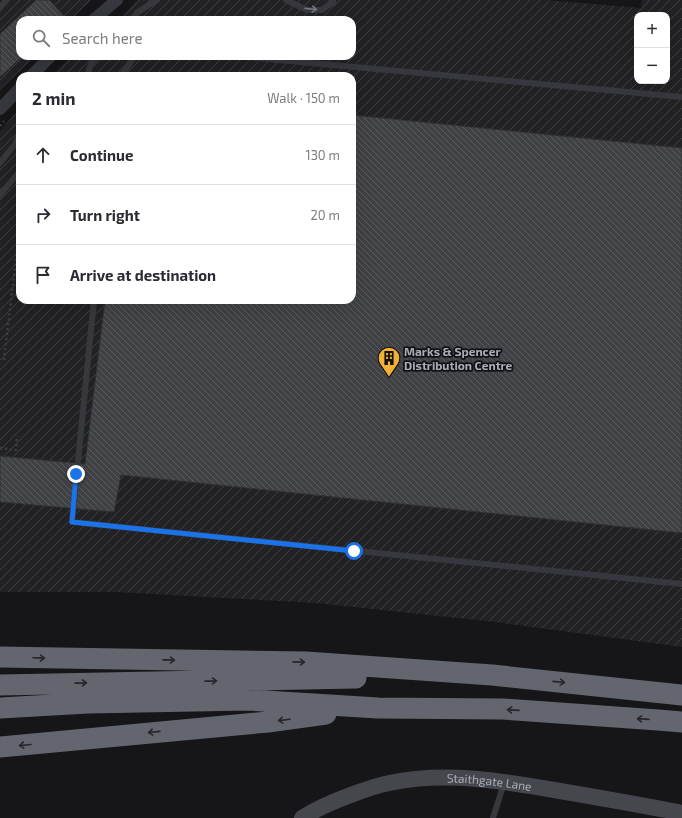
<!DOCTYPE html>
<html lang="en">
<head>
<meta charset="utf-8">
<style>
  body { margin:0; font-family:"Exo 2",sans-serif; background:#f2f2f3; color:#2b2b33 }
  .controls { position:absolute; right:12px; top:12px; display:grid; overflow:hidden; border-radius:8px; box-shadow:0 4px 16px #0002 }
  .controls button { width:36px; height:36px; display:grid; place-items:center; padding:0; border:0; border-bottom:1px solid #e1e1e2; background:#fff; color:#2b2b33; font:20px sans-serif }
  .stop { position:absolute; width:12px; height:12px; margin:-9px; border:3px solid #1a73e8; border-radius:50%; background:#fff }
  .stop.end { background:#1a73e8; border-color:#fff; box-shadow:0 1px 4px #0008 }
  .list { margin:0; padding:0; list-style:none }
  h2 { display:flex; justify-content:space-between; align-items:center; height:52px; margin:0; padding:0 16px; font-size:17px }
  h2 small { font-size:13px; font-weight:400; color:#7c7c81 }
  .list li { display:grid; grid-template-columns:26px 1fr auto; gap:12px; align-items:center; box-sizing:border-box; height:60px; padding:0 16px; border-top:1px solid #e1e1e2 }
  .list b { display:block; font-size:15px; white-space:nowrap }
  .list em { font-size:13px; font-style:normal; color:#7c7c81 }
  .icon { flex:none; width:22px; height:22px; fill:none; stroke:currentColor; stroke-width:2; stroke-linecap:round; stroke-linejoin:round }
  .map { position:relative; flex:none; width:682px; height:818px; overflow:hidden }
  .search { position:absolute; background:#fff; box-shadow:0 4px 16px #0002; left:16px; top:16px; width:340px; height:44px; display:flex; align-items:center; gap:10px; box-sizing:border-box; padding:0 14px; border-radius:12px; color:#7c7c81; font-size:15px }
  .panel { position:absolute; background:#fff; box-shadow:0 4px 16px #0002; left:16px; top:72px; width:340px; height:232px; border-radius:12px }
  .map>svg:first-child { display:block }
  .industrial { fill:url(#industrial-furrows); fill-rule:evenodd }
  .building { fill:url(#building-back-hatch); stroke:#303034 }
  .lines { fill:none; stroke-linecap:round; stroke-linejoin:round }
  .path { stroke:#3d3f44; stroke-width:2.5; stroke-dasharray:2 3; stroke-linecap:butt }
  .lane { stroke:#37383d; stroke-width:6 }
  .street { stroke:#37383d; stroke-width:12 }
  .secondary { stroke:#45474d; stroke-width:16 }
  .highway { stroke:#63666e; stroke-width:21 }
  .oneway { stroke:#757881 }
  .oneway2 { stroke:#26262a }
  .route { stroke:#1a73e8; stroke-width:5 }
  .labels { text-anchor:middle; dominant-baseline:central; stroke-width:3.5; stroke-linejoin:round; paint-order:stroke }
  .poi-label { font-size:12px; font-weight:bold; fill:#a8adb8; stroke:#111113; text-anchor:start }
  .street-label { font-size:12px; fill:#a8adb8; stroke:#111113 }
</style>
</head>
<body>
<div class="map">
<svg width="682" height="818" viewBox="0 0 682 818">
  <defs>
    <pattern id="industrial-furrows" width="10" height="10" patternUnits="userSpaceOnUse"><rect width="10" height="10" fill="#222225"/><path d="M-1 1l2-2M0 10L10 0M9 11l2-2" fill="none" stroke="#3f3f43"/></pattern>
    <pattern id="building-back-hatch" width="6" height="6" patternUnits="userSpaceOnUse"><rect width="6" height="6" fill="#404145"/><path d="M-1 5l2 2M0 0l6 6M5-1l2 2" fill="none" stroke="#595a5e"/></pattern>
  </defs>
  <rect width="100%" height="100%" fill="#161618"/>
  <!-- industrial -->
  <path class="industrial" d="M0,0H91L71,20H20V56H35L0,90Z
    M137,0H545L641,8L642,0H682V647L495,622L316,603L117,592H0V131L20,108V300H352V76H51L63,64L74,56H352V20H119ZM637,15H667V81H637Z"/>
  <!-- building -->
  <path class="building" d="M36,0H49L65,17L61,20H20V56H23L0,77V34Z
    M352,115L682,148V533L121,475L114,512L0,502V456L85,464L105,300H352Z"/>
  <g class="lines">
    <!-- path -->
    <path class="path" d="M0,126L4,121
      M4,360L18,241
      M0,448L16,450L17,436"/>
    <!-- lane -->
    <path class="lane" d="M286,0L307,10H322L333,2V0
      M0,8L6,0
      M131,20L138,12L157,0
      M236,56L682,97
      M87,76L91,64L98,56
      M121,76L135,56
      M0,163L15,144L20,132
      M0,195L20,171
      M94,300L72,522L682,584
      M493,818L504,783"/>
    <!-- street -->
    <path class="street" d="M93,20L117,0
      M31,76L51,56
      M0,109L20,88"/>
    <!-- secondary -->
    <path class="secondary" id="s1" d="M302,818C316,809 332,802 348,796C361,791 375,786 389,783C446,771 503,781 560,791C601,798 641,805 682,813"/>
    <!-- highway -->
    <path class="highway" d="M0,657L306,662L492,675L682,695
      M0,685L356,678
      M0,708L88,703L248,700L378,708L503,709L658,720L682,722
      M0,747L268,722L326,714"/>
  </g>
  <!-- one-way arrows -->
  <defs><path id="oneway-shaft" d="M-6 0H5M1.5-3L5.5 0L1.5 3" fill="none" stroke-width="1.6" stroke-linecap="round" stroke-linejoin="round"/></defs>
  <use class="oneway" href="#oneway-shaft" transform="translate(311 9) rotate(6)"/>
  <g class="oneway2">
    <use href="#oneway-shaft" transform="translate(39 658) rotate(2)"/>
    <use href="#oneway-shaft" transform="translate(169 660) rotate(1)"/>
    <use href="#oneway-shaft" transform="translate(299 662) rotate(1)"/>
    <use href="#oneway-shaft" transform="translate(211 681) rotate(-1)"/>
    <use href="#oneway-shaft" transform="translate(559 682) rotate(6)"/>
    <use href="#oneway-shaft" transform="translate(81 683) rotate(-1)"/>
    <use href="#oneway-shaft" transform="translate(513 710) rotate(-176)"/>
    <use href="#oneway-shaft" transform="translate(643 719) rotate(-176)"/>
    <use href="#oneway-shaft" transform="translate(284 720) rotate(173)"/>
    <use href="#oneway-shaft" transform="translate(154 732) rotate(174)"/>
    <use href="#oneway-shaft" transform="translate(25 745) rotate(175)"/>
  </g>
  <g class="lines">
    <!-- route -->
    <path class="route" d="M76,474L72,522L354,551"/>
  </g>
  <!-- icons -->
  <defs>
    <g id="building-pin" transform="scale(1.15)"><path d="M0 17L-7.5 6A9.5 9.5 0 1 1 7.5 6Z" fill="#f2b134" stroke="#111113"/><path d="M-4-6H4V6H1V3H-1V6H-4ZM-2.5-4.3h1.7v1.8h-1.7ZM.8-4.3h1.7v1.8H.8ZM-2.5-1h1.7V.8h-1.7ZM.8-1h1.7V.8H.8Z" fill="#111"/></g>
  </defs>
  <g fill-rule="evenodd">
    <use href="#building-pin" x="389" y="358"/>
  </g>
  <g class="labels">
    <!-- poi labels -->
    <g class="poi-label">
      <text x="404" y="351">Marks &amp; Spencer<tspan x="404" dy="14">Distribution Centre</tspan></text>
    </g>
    <!-- street labels -->
    <g class="street-label">
      <text stroke="none"><textPath href="#s1" startOffset="195">Staithgate Lane</textPath></text>
    </g>
  </g>
</svg>
<div class="controls">
<button>+</button>
<button>−</button>
</div>
<div class="stop" style="left:354px;top:551px"></div>
<div class="stop end" style="left:76px;top:474px"></div>
<div class="search"><svg class="icon" aria-label="search" viewBox="0 0 24 24"><circle cx="10" cy="10" r="6"/><path d="M15 15l6 6"/></svg>Search here</div>
<section class="panel">
<h2>2 min<small>Walk · 150 m</small></h2>
<ul class="list">
<li><svg class="icon" aria-label="ahead" viewBox="0 0 24 24"><path d="M12 20V5M6 11l6-6 6 6"/></svg><div><b>Continue</b></div><em>130 m</em></li>
<li><svg class="icon" aria-label="right" viewBox="0 0 24 24"><path d="M7 20v-9h11M14 6l5 5-5 5"/></svg><div><b>Turn right</b></div><em>20 m</em></li>
<li><svg class="icon" aria-label="arrive" viewBox="0 0 24 24"><path d="M6 21V4h12l-3 4 3 4H6"/></svg><div><b>Arrive at destination</b></div></li>
</ul>
</section>
</div>
</body>
</html>
